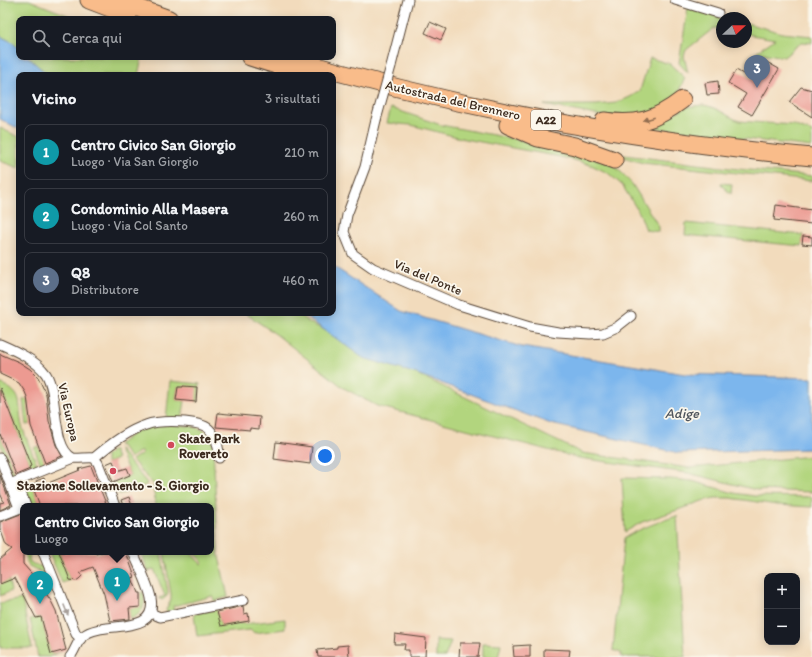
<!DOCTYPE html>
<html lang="it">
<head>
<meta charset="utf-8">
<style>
  body { margin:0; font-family:Itim,sans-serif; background:#242831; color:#f1f3f6 }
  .controls { position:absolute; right:12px; bottom:12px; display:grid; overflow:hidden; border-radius:8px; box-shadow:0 2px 10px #0003 }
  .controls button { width:36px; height:36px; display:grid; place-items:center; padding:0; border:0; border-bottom:1px solid #363941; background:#171b24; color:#f1f3f6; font:20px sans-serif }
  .compass { position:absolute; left:716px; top:12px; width:36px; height:36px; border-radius:50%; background:#171b24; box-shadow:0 2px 10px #0003; rotate:68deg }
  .you { position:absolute; left:325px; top:456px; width:14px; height:14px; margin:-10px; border:3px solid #fff; border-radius:50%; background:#1a73e8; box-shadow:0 0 0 6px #1a73e833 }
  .badge { display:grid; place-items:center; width:26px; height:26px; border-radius:50%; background:#b45309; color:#fff; font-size:13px; font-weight:700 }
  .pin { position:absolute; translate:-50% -33px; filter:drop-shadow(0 1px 2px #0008) }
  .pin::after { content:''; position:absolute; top:21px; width:14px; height:12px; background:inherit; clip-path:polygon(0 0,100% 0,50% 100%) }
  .popup { position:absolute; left:20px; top:503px; width:194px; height:52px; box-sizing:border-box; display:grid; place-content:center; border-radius:8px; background:#171b24; filter:drop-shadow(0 1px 3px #0005); font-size:13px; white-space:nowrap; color:#9ea1a6 }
  .popup b { font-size:15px; color:#f1f3f6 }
  .popup::after { content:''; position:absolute; left:50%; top:100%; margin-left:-8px; border:8px solid transparent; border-top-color:#171b24 }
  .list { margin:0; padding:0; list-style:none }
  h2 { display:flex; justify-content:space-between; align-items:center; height:52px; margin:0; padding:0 16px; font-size:17px }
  h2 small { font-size:13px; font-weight:400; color:#9ea1a6 }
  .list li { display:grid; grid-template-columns:26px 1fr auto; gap:12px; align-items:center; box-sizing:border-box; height:56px; margin:0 8px 8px; padding:0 8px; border:1px solid #363941; border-radius:8px }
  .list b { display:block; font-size:15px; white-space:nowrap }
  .list p { margin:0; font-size:13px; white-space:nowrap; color:#9ea1a6 }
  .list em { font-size:13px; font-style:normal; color:#9ea1a6 }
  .icon { flex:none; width:22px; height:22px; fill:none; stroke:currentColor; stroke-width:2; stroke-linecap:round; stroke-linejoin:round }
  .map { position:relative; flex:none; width:812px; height:657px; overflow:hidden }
  .search { position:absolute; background:#171b24; box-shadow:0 2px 10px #0003; left:16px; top:16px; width:320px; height:44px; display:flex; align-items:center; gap:10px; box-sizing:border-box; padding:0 14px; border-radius:8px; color:#9ea1a6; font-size:15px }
  .panel { position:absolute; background:#171b24; box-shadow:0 2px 10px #0003; left:16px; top:72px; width:320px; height:244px; border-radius:8px }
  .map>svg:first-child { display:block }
  .green { fill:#b2d57e; stroke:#76804e }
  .water { fill:#7cb6ed; stroke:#5c7086 }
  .building { fill:#ec9a91 }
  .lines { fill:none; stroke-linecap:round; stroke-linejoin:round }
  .minor-casing { stroke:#564536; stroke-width:11 }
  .motorway-casing { stroke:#564536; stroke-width:19 }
  .minor { stroke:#fff; stroke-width:9 }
  .motorway { stroke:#f9bc8a; stroke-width:17 }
  .minor-bridge-casing { stroke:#564536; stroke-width:11; stroke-linecap:butt }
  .minor-bridge { stroke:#fff; stroke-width:9 }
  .oneway { fill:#906c4f }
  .oneway2 { fill:#a79f9a }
  .poi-dot { fill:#d1495b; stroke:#fbf7ec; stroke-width:1.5 }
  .labels { text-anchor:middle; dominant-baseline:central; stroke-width:3.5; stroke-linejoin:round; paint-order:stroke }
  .shield { fill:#fbf7ec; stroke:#75685c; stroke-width:1 }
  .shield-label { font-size:12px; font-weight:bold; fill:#3b2a1e }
  .street-label { font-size:13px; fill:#3b2a1e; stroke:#fbf7ec }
  .poi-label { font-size:13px; font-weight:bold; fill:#3b2a1e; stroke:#fbf7ec; text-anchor:start }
  .water-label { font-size:14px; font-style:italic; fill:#4e545c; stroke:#fbf7ec }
</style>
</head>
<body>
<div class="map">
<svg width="812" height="657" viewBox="0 0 812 657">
  <rect width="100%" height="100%" fill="#fbf7ec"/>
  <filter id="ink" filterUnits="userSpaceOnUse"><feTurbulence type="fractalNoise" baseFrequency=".025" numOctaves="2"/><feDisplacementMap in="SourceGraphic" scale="8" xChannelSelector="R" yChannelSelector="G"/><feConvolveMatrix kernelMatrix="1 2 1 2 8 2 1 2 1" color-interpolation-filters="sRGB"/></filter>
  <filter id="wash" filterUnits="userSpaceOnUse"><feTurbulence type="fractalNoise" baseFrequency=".012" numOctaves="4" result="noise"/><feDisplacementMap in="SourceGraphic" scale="16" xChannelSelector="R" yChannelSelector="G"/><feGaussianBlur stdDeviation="0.9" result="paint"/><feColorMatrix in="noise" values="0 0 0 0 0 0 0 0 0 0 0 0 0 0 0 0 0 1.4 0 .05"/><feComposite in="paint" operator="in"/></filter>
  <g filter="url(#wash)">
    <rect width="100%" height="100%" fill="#f2dbbc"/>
    <!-- green -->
    <path class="green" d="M0,0H29L77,19H19V49L12,42L0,36Z
      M688,8L726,18H722V30L714,28L686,50L684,56L688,73L679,63Z
      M746,23L782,33L812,36V43L802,42L784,57L756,52L775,39L746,34Z
      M28,57H142L138,75H48Z
      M650,58L670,64L685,78L677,95L662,110L620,118L596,115L544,105H596L616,103L630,97L640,91Z
      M703,105C717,107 727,116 739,121L793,125L812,132V147L648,127L686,107Z
      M391,108L441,125L561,148L612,164L622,173L632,184L659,227V232L646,230L640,214L622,185L608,173L591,165L571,159L465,139L411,125L387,123Z
      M0,128L19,137V168L0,161Z
      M624,155L738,169L812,176V181L643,163L623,157Z
      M721,183L732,184L731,194L721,185Z
      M686,223L803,235L802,246L685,235Z
      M245,313H296L310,323L582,453L689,468L812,456V492L757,490L688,473L579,458L377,406L344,388L277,335Z
      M170,381L200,384L198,402H196L183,387H178L176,400L185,401L182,420L166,419Z
      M0,383C26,395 17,404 22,426C26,439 32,452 37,464L34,467L32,473L29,467L31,466L0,387Z
      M27,399L31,424L26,425L23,400Z
      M171,424C188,427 208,424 213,444L218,552L228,597L214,601L213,596L173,606L174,611L167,612L166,610L171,600V594L164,552H190L201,564L203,563L202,561L193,552H211V506H156L153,487L154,485L153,483L150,481L132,460L138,456L142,455V452H139L130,458L121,446L118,445L135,432L146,427Z
      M0,434L17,478L14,479L0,443Z
      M38,446L47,466L45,467L40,462L34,448Z
      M118,448L147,483L146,485L119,495L113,482L130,475Z
      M111,451H114L117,459L106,464V456Z
      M622,478L671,479L692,481L734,493L754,496L812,497V507L777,505L730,498H715L702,501L672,512L642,522L625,532Z
      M32,485L40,506H32L25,488Z
      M677,516L685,657H621V653L613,650L624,538C641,528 658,522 677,516Z
      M25,552H31L29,558L30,562L37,566H42L47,575L29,566L26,560Z
      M49,552H59L70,580L62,583Z
      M141,552H161L168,592L167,596L162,600L159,598L165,596L154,569L148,571Z
      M9,580L11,591L0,596V584Z
      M37,580L50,584L52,589L46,592Z
      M143,592C147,604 142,615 130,619L129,608L140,607V593Z
      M22,599L32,648H0V603Z
      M217,609L221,626L237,623L238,624L244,623V624L285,619V629L255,633L250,630L197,636L194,614Z
      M41,617L51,654L62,651L49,657H38L30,619Z
      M436,640L451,641L445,657H436Z
      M483,643L501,644L498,657H483Z"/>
    <!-- water -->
    <path class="water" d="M0,36L12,42L19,49V57H28L48,75H19V129L0,119Z
      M333,266L401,311L522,347L685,374L812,378V449L679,453L551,424L417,374L363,358L301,313H333Z"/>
    <g id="blocks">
      <!-- building -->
      <path class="building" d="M430,22L446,29L441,40L425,33Z
        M765,61L779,69L752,115L738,107L746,94L728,83L736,70L754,80Z
        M718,81L719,94L707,95L705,83Z
        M801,87L812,90V117L789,102Z
        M776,205L812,210V224L774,220Z
        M803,236L812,237V245L802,244Z
        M0,354L19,362L30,369L38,377L46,394L49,421L56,445L62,456L45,463L31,426L27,397L25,392L19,383L0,374Z
        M183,386L197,387L196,402L176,400L178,387H183Z
        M0,388L31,466L29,467L30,469L16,475L0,434Z
        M218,413L260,417L259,429L250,428V430L216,427Z
        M276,442L312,447L310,464L274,459Z
        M113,461L117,471L127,468L130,475L113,482L106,464Z
        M91,466L107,506H40L32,485L37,483L36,481L44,478L46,484L80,470L79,469Z
        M0,475L11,505L0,510V503L4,502L0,493Z
        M129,497L132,506H123L121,500Z
        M23,513V564L37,580L51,601L56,611L66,650L51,654L41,617L36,618L15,578L0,584V559L12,549L6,545L0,528V522Z
        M59,552H96V554L102,552H126L135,577L132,578L138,593H140V607L129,608L130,619L110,621L104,594L93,567L80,572L82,576L79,579L76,581L70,580Z
        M243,606L244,614L248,613L249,621L221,626L217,612Z
        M395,634L426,638L425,657H409V650H404L405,644H394Z
        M460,643H480L478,657H459Z
        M348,645L349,657H318L317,650L337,648V646Z
        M530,645V657H514L513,646Z
        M544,649L570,650L569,657H544Z"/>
    </g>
  </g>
  <g filter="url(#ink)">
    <use href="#blocks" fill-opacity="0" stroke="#564536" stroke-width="1"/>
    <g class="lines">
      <!-- minor casing -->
      <g class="minor-casing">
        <path id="minor" d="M675,0L718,13
          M391,66L408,0
          M376,120L365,167L347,215L344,232L353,254L373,268L459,305L530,327L558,332L590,334L603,333L617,327L631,316
          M0,344C16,351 36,360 46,374C59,394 51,448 73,458C77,459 89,457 94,458L98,463L115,506
          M0,458L19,508
          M94,458C109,445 127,431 146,425C159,420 200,420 209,429C217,437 219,448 219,458
          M17,482L26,506
          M10,484L74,458
          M0,516L23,507
          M43,552L76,634L81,639
          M151,613L160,617L244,600
          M70,657C75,651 77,641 83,636C103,619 158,638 151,598C149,586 138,564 133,552"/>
      </g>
      <!-- motorway casing -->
      <g class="motorway-casing">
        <path id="motorway" d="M89,0L128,15
          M116,0L169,19
          M250,57L298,72
          M286,57C457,109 634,140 812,157
          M604,121C637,126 656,120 682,100
          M508,125L538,138L575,146L614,160"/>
      </g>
      <!-- minor -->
      <use href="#minor" class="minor"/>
      <!-- motorway -->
      <use href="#motorway" class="motorway"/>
      <!-- minor-bridge casing -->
      <g class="minor-bridge-casing">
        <path id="minor-bridge" d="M376,120L391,66"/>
      </g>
      <!-- minor-bridge -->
      <use href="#minor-bridge" class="minor-bridge"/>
    </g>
    <!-- one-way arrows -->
    <defs><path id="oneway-solid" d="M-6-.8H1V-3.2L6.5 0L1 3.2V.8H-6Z"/></defs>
    <use class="oneway" href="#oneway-solid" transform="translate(649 119) rotate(164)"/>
    <use class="oneway2" href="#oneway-solid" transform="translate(66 610) rotate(68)"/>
  </g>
  <!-- markers -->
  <g class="poi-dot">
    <circle cx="171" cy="445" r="4"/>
    <circle cx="113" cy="471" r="4"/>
  </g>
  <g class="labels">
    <!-- shield labels -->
    <rect class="shield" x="531" y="110" width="30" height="20" rx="3"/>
    <g class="shield-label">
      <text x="546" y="120">A22</text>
    </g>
    <!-- street labels -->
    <g class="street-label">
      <text transform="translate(453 100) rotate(13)">Autostrada del Brennero</text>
      <text transform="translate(428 277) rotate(23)">Via del Ponte</text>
      <text transform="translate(69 412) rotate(77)">Via Europa</text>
    </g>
    <!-- poi labels -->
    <g class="poi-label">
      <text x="179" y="438">Skate Park<tspan x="179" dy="15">Rovereto</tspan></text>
      <text x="113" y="485" text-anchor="middle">Stazione Sollevamento - S. Giorgio</text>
    </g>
    <!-- water labels -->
    <g class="water-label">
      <text x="682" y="413">Adige</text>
    </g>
  </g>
</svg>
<div class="controls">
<button>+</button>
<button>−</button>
</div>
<svg class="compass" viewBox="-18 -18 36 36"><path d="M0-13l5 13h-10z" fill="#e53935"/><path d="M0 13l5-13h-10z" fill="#9ea1a6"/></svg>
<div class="you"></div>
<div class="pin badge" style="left:117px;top:601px;background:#0f9aa8">1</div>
<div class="popup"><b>Centro Civico San Giorgio</b>Luogo</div>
<div class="pin badge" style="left:40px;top:604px;background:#0f9aa8">2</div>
<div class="pin badge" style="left:757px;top:88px;background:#5c6f8a">3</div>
<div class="search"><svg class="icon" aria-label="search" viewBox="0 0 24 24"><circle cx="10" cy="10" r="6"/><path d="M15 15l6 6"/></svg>Cerca qui</div>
<section class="panel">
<h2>Vicino<small>3 risultati</small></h2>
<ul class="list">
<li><span class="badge" style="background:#0f9aa8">1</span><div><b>Centro Civico San Giorgio</b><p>Luogo · Via San Giorgio</p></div><em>210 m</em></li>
<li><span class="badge" style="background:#0f9aa8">2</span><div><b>Condominio Alla Masera</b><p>Luogo · Via Col Santo</p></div><em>260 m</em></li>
<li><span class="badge" style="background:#5c6f8a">3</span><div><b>Q8</b><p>Distributore</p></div><em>460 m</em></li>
</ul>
</section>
</div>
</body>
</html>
